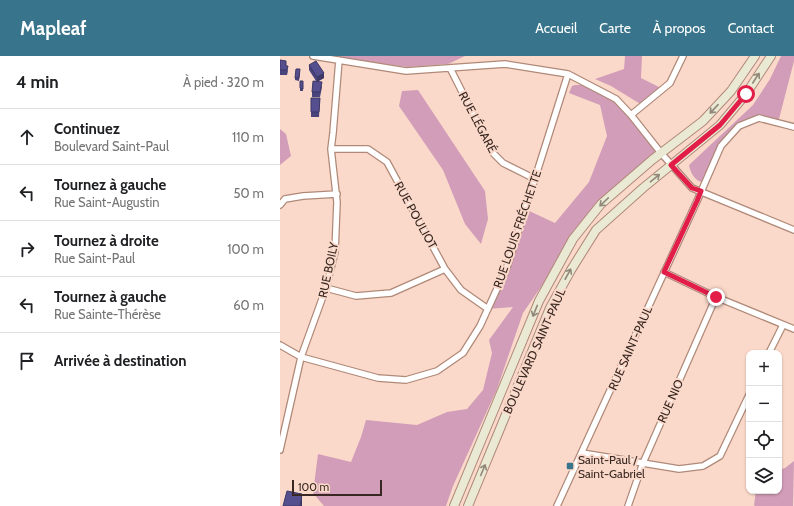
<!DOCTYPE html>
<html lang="fr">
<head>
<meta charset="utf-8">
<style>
  body { margin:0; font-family:Cabin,sans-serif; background:#f2f2f2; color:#202124 }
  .controls { position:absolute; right:12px; bottom:12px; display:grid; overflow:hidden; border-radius:8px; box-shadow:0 1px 3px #0004 }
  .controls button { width:36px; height:36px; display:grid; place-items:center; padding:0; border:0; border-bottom:1px solid #e0e0e0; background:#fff; color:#202124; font:20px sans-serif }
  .scale { position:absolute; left:12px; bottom:10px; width:90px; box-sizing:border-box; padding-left:4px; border:2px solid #382821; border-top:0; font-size:11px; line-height:14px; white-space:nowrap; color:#382821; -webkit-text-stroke:3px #fbd9ca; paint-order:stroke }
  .stop { position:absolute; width:12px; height:12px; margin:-9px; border:3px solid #e11d48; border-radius:50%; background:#fff }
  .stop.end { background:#e11d48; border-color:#fff; box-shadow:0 1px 4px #0008 }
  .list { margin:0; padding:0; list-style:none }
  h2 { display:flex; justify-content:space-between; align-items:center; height:52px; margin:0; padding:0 16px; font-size:17px }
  h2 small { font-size:13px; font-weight:400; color:#757577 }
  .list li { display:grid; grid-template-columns:26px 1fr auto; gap:12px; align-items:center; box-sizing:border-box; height:56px; padding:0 16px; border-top:1px solid #e0e0e0 }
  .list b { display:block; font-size:15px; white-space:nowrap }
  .list p { margin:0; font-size:13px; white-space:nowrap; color:#757577 }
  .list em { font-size:13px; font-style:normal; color:#757577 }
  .icon { flex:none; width:22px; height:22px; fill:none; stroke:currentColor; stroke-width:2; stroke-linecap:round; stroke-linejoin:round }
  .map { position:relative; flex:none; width:514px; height:450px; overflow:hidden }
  header { display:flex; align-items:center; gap:24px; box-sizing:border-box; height:56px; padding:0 20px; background:#38748b; color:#fff }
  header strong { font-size:19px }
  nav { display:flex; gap:22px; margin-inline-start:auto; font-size:14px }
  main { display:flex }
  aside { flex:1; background:#fff }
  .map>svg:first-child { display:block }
  .green { fill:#d19db8 }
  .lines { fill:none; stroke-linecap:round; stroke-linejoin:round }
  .street-casing { stroke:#b08978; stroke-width:8 }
  .secondary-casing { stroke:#b08978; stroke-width:10 }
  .street { stroke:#fff; stroke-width:5.5 }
  .secondary { stroke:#eae9d4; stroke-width:8 }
  .wall { fill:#49447c }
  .shaded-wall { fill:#3c3765 }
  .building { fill:#554f90; stroke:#3c3765 }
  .oneway { stroke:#91887a }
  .route { stroke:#e11d48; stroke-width:5 }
  .poi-dot { fill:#38748b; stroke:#fbd9ca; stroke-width:1.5 }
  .labels { text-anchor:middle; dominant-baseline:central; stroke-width:4; stroke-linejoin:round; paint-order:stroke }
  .street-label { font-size:12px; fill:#382821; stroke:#fbd9ca }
  .poi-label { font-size:12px; fill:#382821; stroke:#fbd9ca; text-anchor:start }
</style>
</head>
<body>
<header>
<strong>Mapleaf</strong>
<nav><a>Accueil</a><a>Carte</a><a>À propos</a><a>Contact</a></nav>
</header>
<main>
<aside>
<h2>4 min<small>À pied · 320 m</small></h2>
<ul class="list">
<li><svg class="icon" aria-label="ahead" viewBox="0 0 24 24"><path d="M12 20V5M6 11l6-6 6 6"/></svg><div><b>Continuez</b><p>Boulevard Saint-Paul</p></div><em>110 m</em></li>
<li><svg class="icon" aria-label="left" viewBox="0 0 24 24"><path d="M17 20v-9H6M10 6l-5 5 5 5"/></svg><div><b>Tournez à gauche</b><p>Rue Saint-Augustin</p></div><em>50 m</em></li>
<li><svg class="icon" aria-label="right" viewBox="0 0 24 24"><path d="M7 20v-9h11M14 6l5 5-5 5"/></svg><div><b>Tournez à droite</b><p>Rue Saint-Paul</p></div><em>100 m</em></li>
<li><svg class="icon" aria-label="left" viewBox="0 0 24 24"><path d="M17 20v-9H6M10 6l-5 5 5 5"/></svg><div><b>Tournez à gauche</b><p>Rue Sainte-Thérèse</p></div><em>60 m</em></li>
<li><svg class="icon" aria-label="arrive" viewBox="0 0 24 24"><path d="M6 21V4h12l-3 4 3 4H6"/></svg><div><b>Arrivée à destination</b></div></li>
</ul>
</aside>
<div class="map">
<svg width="514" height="450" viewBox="0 0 514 450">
  <rect width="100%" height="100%" fill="#fbd9ca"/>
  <!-- green -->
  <path class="green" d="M59,0H185L168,8L128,11L59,2Z
    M345,0H362L361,22L381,32L362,49L331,30L315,23L344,13Z
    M501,0H514V5L498,67L479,62L459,70L441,90L422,126C415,125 410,116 409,109L473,49L490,23Z
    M295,29H301L328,42L338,49L350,61L375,94L376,99L335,133L272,215L243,257L217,333L173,430L166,450H44L33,437L38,398L71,406L81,381L86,364L137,369L167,356L187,353L203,334L212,297L209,284L233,251L208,253L245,153L275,167L309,126L327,80L320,49L289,37L292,30Z
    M138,34L205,135L208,163L201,188L185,168L163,114L119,50L122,35Z
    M0,73L6,78L11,100L0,109Z
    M514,405L513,450H475L474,449L476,435H499V414L505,412Z"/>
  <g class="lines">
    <!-- street casing -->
    <g class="street-casing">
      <path id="street" d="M33,0L126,15L225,8L288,18L336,43L351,59L381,97L412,132L514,174
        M170,12L213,97L223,107L255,123
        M351,59L390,27L403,0
        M51,93H88L107,106L165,213L181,234L208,253
        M0,149L5,143L23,140L57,138
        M384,216L436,241L514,273
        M46,232L76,240L111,237L165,213
        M0,289L21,301L98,322L126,324L157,315L183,297L200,270L227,211L288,18
        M489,297L503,269
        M0,394L21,301L46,232L55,196L57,146L51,93L53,77L59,4
        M302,397L399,413L423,410L440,400L469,339
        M277,450L417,145L441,90L459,70L479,62L514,71
        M348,450L363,407L436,241"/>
    </g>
    <!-- secondary casing -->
    <g class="secondary-casing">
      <path id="secondary" d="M174,450L259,245L293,183L321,148L372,104L423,65L451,35L475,0
        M188,450L270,252L291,214L316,174L363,132L440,69L466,38L491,0"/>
    </g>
    <!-- street -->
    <use href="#street" class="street"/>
    <!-- secondary -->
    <use href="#secondary" class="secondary"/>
  </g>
  <!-- wall -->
  <path class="wall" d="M0,4L6,10L8,15L7,19H0Z
    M29,9L44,22L38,25L42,31L40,41H32V36L36,25L29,14Z
    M20,16L19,25L15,24V22Z
    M20,25H23V35H20Z
    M31,42H40L39,61H31Z"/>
  <!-- shaded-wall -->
  <path class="shaded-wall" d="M44,17V22L37,26V21Z
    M22,438V450H20Z"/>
  <!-- building -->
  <path class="building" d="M0,4L6,5V10H8L7,14H0Z
    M36,5L44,17L37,21L29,9Z
    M16,13H20L19,22H15Z
    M20,25H23V33L20,32Z
    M33,25L42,26L40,36H32Z
    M31,42H40L39,56H31Z
    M7,435L22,438L20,450H3Z"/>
  <!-- one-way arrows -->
  <defs><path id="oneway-shaft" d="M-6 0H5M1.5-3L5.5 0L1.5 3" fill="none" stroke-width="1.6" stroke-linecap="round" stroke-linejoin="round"/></defs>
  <g class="oneway">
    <use href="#oneway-shaft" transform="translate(476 22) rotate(-57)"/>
    <use href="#oneway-shaft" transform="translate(434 53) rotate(133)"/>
    <use href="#oneway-shaft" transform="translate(375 122) rotate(-40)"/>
    <use href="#oneway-shaft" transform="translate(324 146) rotate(136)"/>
    <use href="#oneway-shaft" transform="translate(288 218) rotate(-61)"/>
    <use href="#oneway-shaft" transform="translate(255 255) rotate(112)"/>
    <use href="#oneway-shaft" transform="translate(203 414) rotate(-67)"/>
  </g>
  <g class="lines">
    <!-- route -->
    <path class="route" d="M436,241L384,216L417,145L421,135L412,132L391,109L440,69L466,38"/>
  </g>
  <!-- markers -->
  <rect class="poi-dot" x="286" y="406" width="8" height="8" rx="2"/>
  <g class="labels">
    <!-- street labels -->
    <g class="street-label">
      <text transform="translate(198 66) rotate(62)">RUE LÉGARÉ</text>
      <text transform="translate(136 159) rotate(61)">RUE POULIOT</text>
      <text transform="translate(237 173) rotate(-71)">RUE LOUIS FRÉCHETTE</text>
      <text transform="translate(48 214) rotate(-78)">RUE BOILY</text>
      <text transform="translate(350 292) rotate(-66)">RUE SAINT-PAUL</text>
      <text transform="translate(254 295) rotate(-66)">BOULEVARD SAINT-PAUL</text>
      <text transform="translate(390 345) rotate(-66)">RUE NIO</text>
    </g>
    <!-- poi labels -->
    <g class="poi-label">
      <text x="298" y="403">Saint-Paul /<tspan x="298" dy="14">Saint-Gabriel</tspan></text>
    </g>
  </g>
</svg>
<div class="controls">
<button>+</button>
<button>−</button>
<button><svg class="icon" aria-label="locate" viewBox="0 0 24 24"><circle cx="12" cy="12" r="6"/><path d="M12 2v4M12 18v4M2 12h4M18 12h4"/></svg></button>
<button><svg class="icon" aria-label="layers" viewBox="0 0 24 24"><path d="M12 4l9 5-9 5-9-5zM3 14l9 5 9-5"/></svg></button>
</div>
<div class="scale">100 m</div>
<div class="stop" style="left:466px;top:38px"></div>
<div class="stop end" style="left:436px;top:241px"></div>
</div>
</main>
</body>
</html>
